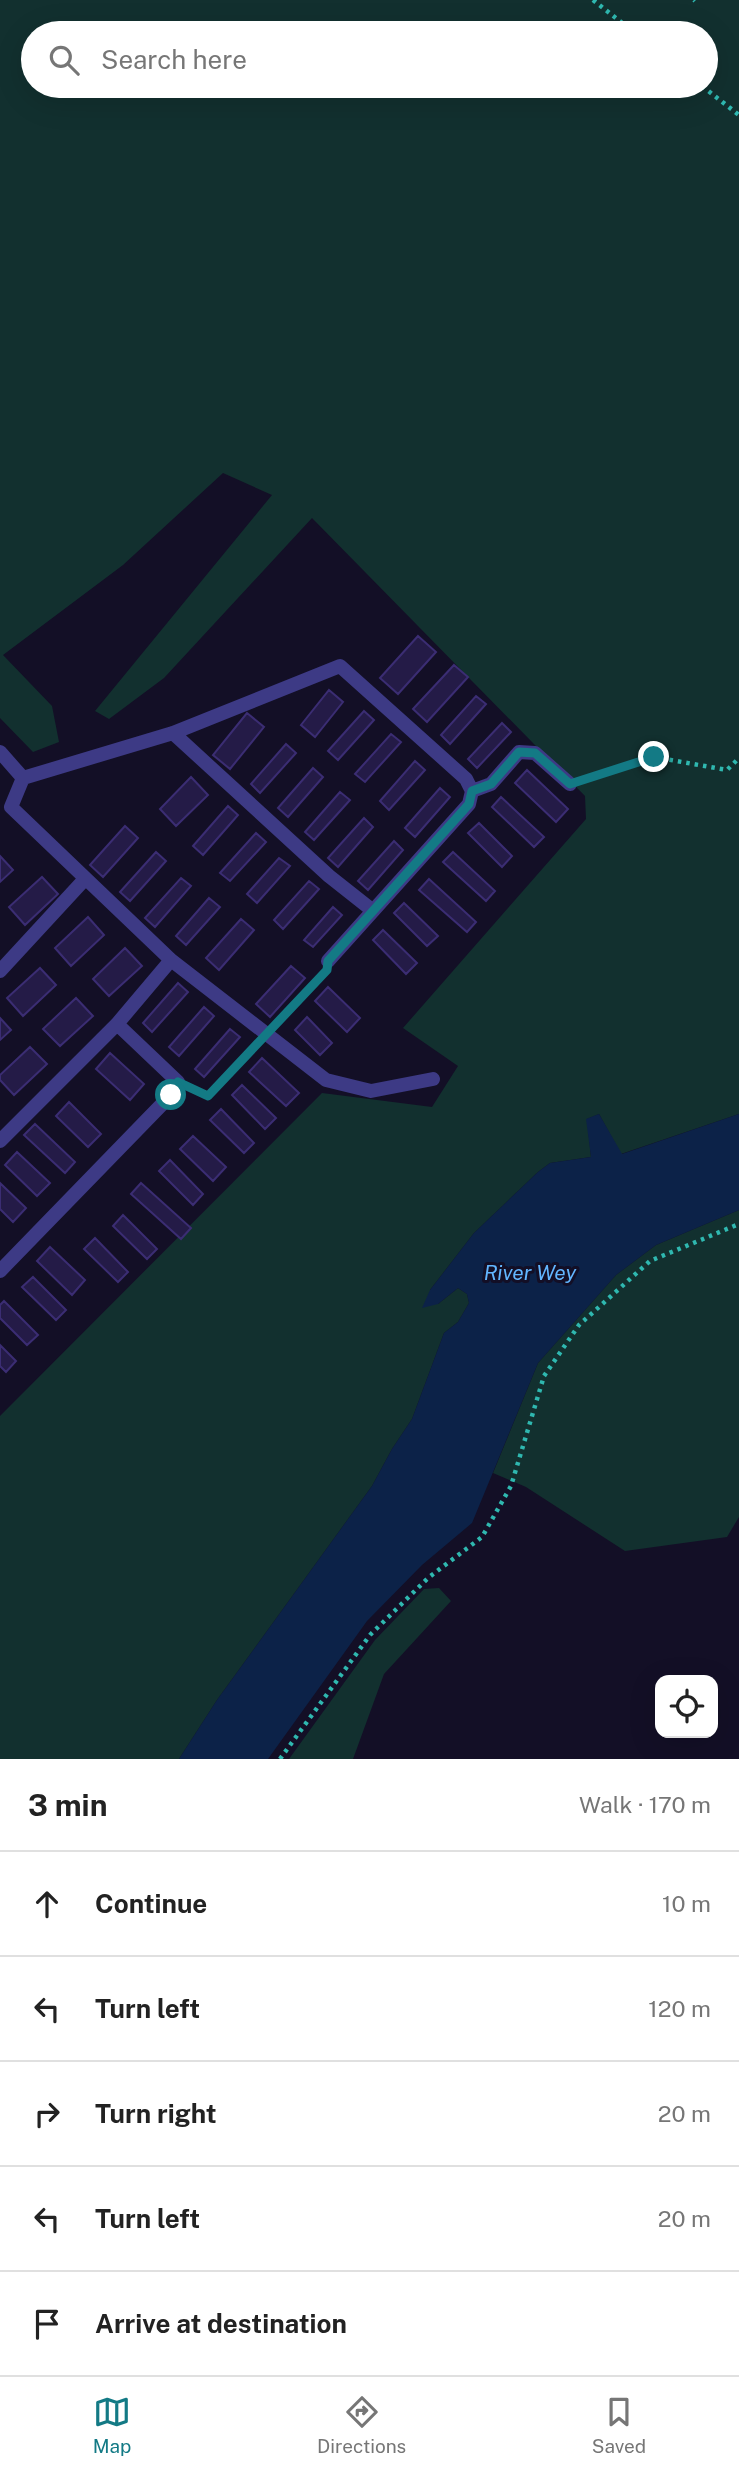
<!DOCTYPE html>
<html lang="en">
<head>
<meta charset="utf-8">
<style>
  body { margin:0; font-family:"Public Sans",sans-serif; background:#f2f2f2; color:#222 }
  .controls { position:absolute; right:21px; bottom:21px; display:grid; overflow:hidden; border-radius:14px; box-shadow:0 7px 28px #0002 }
  .controls button { width:63px; height:63px; display:grid; place-items:center; padding:0; border:0; border-bottom:2px solid #e0e0e0; background:#fff; color:#222; font:35px sans-serif }
  .stop { position:absolute; width:21px; height:21px; margin:-16px; border:5px solid #137a85; border-radius:50%; background:#fff }
  .stop.end { background:#137a85; border-color:#fff; box-shadow:0 2px 7px #0008 }
  .list { margin:0; padding:0; list-style:none }
  h2 { display:flex; justify-content:space-between; align-items:center; height:91px; margin:0; padding:0 28px; font-size:30px }
  h2 small { font-size:23px; font-weight:400; color:#767676 }
  .list li { display:grid; grid-template-columns:46px 1fr auto; gap:21px; align-items:center; box-sizing:border-box; height:105px; padding:0 28px; border-top:2px solid #e0e0e0 }
  .list b { display:block; font-size:26px; white-space:nowrap }
  .list em { font-size:23px; font-style:normal; color:#767676 }
  .icon { flex:none; width:38px; height:38px; fill:none; stroke:currentColor; stroke-width:2; stroke-linecap:round; stroke-linejoin:round }
  .map { position:relative; flex:none; width:739px; height:1759px; overflow:hidden }
  .search { position:absolute; background:#fff; box-shadow:0 7px 28px #0002; left:21px; right:21px; top:21px; height:77px; display:flex; align-items:center; gap:18px; box-sizing:border-box; padding:0 24px; border-radius:38px; color:#767676; font-size:26px }
  .sheet { height:616px; background:#fff }
  nav { display:flex; justify-content:space-around; align-items:center; box-sizing:border-box; height:98px; border-top:2px solid #e0e0e0; background:#fff; font-size:19px; color:#767676 }
  nav a { display:grid; justify-items:center; gap:4px }
  nav .on { color:#137a85 }
  .map>svg:first-child { display:block }
  .green { fill:#12302f; fill-rule:evenodd }
  .water { fill:#0c2248 }
  .building { fill:#241b47; stroke:#3b2d73; stroke-width:2 }
  .lines { fill:none; stroke-linecap:round; stroke-linejoin:round }
  .path { stroke:#2fb8b0; stroke-width:4.5; stroke-dasharray:3.5 5; stroke-linecap:butt }
  .service { stroke:#3d3a85; stroke-width:14 }
  .route { stroke:#137a85; stroke-width:9 }
  .labels { text-anchor:middle; dominant-baseline:central; stroke-width:6; stroke-linejoin:round; paint-order:stroke }
  .water-label { font-size:21px; font-style:italic; fill:#62b6ff; stroke:#130f26 }
</style>
</head>
<body>
<div class="map">
<svg width="739" height="1759" viewBox="0 0 739 1759">
  <rect width="100%" height="100%" fill="#130f26"/>
  <!-- green -->
  <path class="green" d="M0,0H739V1114L621,1154L599,1114L587,1119L591,1157L550,1163L538,1172L474,1233L430,1290L438,1304L458,1288L467,1294L469,1303L458,1322L444,1333L412,1419L392,1449L372,1486L217,1700L179,1759H0V1416L322,1093L432,1107L458,1066L403,1028L586,819L585,796L312,518L164,678L109,719L95,711L272,495L223,473L123,565L3,655L52,706L59,742L33,752L0,718ZM33,33H706V86H33Z
    M739,1210V1517L727,1537L625,1551L526,1487L493,1473L538,1363L616,1275L656,1245Z
    M439,1588L451,1601L384,1674L353,1759H289L375,1640L424,1589Z"/>
  <!-- water -->
  <path class="water" d="M599,1114L622,1154L739,1114V1210L656,1245L616,1275L538,1363L472,1523L422,1565L367,1621L268,1759H179L217,1700L372,1486L392,1449L412,1419L444,1333L458,1322L469,1303L467,1294L458,1288L438,1304L422,1308L430,1290L474,1233L538,1172L550,1163L591,1157L586,1119Z"/>
  <!-- building -->
  <path class="building" d="M418,636L436,652L398,694L380,678Z
    M454,665L468,677L427,722L413,709Z
    M329,690L343,702L315,737L301,725Z
    M476,696L486,704L450,744L441,735Z
    M364,711L374,720L338,760L328,751Z
    M247,713L264,727L230,769L213,755Z
    M502,723L511,732L477,768L468,759Z
    M391,734L401,742L365,782L355,774Z
    M286,744L296,753L260,793L251,784Z
    M415,761L425,770L389,810L380,801Z
    M313,768L323,777L288,817L278,808Z
    M527,770L568,809L556,822L515,783Z
    M191,777L208,795L176,826L160,809Z
    M440,788L450,797L415,837L405,828Z
    M340,792L350,800L314,840L305,832Z
    M501,797L544,837L534,847L492,807Z
    M228,806L238,815L203,855L193,846Z
    M364,818L373,827L338,867L328,858Z
    M479,823L512,856L502,867L468,833Z
    M125,826L138,838L103,877L90,865Z
    M256,833L266,842L230,881L220,873Z
    M394,841L403,850L368,890L358,881Z
    M156,852L166,861L130,901L120,892Z
    M453,852L495,891L486,901L443,862Z
    M0,856L13,870L0,882Z
    M279,858L290,866L257,903L247,894Z
    M42,877L58,894L25,925L9,907Z
    M181,878L191,886L155,927L145,918Z
    M429,879L476,922L467,932L419,890Z
    M309,881L319,889L283,929L274,920Z
    M209,898L220,907L186,945L176,936Z
    M404,903L438,936L427,946L394,913Z
    M333,907L342,915L313,947L304,940Z
    M88,917L104,935L71,966L55,948Z
    M241,919L254,930L219,970L206,958Z
    M383,930L417,963L406,974L373,940Z
    M125,948L142,966L109,996L93,979Z
    M291,966L305,978L270,1017L256,1004Z
    M40,968L56,985L23,1016L7,998Z
    M178,983L188,992L152,1032L143,1023Z
    M328,987L360,1018L347,1032L315,1001Z
    M76,998L93,1016L60,1046L43,1029Z
    M204,1007L214,1016L179,1056L169,1047Z
    M307,1017L332,1043L320,1055L295,1030Z
    M0,1018L11,1030L0,1040Z
    M230,1029L240,1037L204,1077L195,1069Z
    M30,1047L47,1064L14,1095L0,1080V1075Z
    M110,1053L144,1084L130,1100L96,1069Z
    M262,1058L299,1093L286,1106L249,1072Z
    M242,1085L276,1118L265,1129L232,1095Z
    M69,1102L101,1134L88,1147L56,1116Z
    M221,1109L254,1143L244,1153L210,1120Z
    M35,1124L75,1162L65,1173L24,1135Z
    M193,1136L226,1167L213,1181L180,1149Z
    M17,1152L50,1183L37,1196L5,1165Z
    M170,1160L203,1194L193,1205L159,1171Z
    M0,1183L26,1208L13,1222L0,1209Z
    M141,1183L191,1228L181,1239L131,1194Z
    M123,1215L157,1249L147,1259L113,1226Z
    M95,1238L128,1272L118,1282L84,1249Z
    M50,1247L85,1280L72,1295L37,1261Z
    M33,1277L66,1310L56,1320L22,1287Z
    M4,1301L38,1335L27,1345L0,1318V1305Z
    M0,1345L16,1361L6,1372L0,1366Z"/>
  <g class="lines">
    <!-- path -->
    <path class="path" d="M593,0L635,33
      M694,0L695,1
      M702,86L739,115
      M588,778L654,757L727,770L739,758
      M280,1022L321,977
      M194,1090L208,1096L255,1048
      M280,1759L370,1635L428,1578L482,1537L511,1486L544,1376L579,1325L650,1261L739,1224"/>
    <!-- service -->
    <path class="service" d="M173,733L329,876L372,910
      M0,752L23,778
      M472,791L491,784L519,752L535,753L570,784
      M328,961L469,804L472,791L466,779L340,666L173,733L23,778L11,807L171,960L326,1080L371,1091L433,1079
      M0,971L84,880
      M0,1141L117,1024L171,960
      M0,1271L171,1095L178,1082L117,1024"/>
  </g>
  <g class="lines">
    <!-- route -->
    <path class="route" d="M171,1095L178,1082L208,1096L327,970L328,961L469,804L472,791L491,784L519,752L535,753L570,784L654,757"/>
  </g>
  <g class="labels">
    <!-- water labels -->
    <g class="water-label">
      <text x="530" y="1272">River Wey</text>
    </g>
  </g>
</svg>
<div class="controls">
<button><svg class="icon" aria-label="locate" viewBox="0 0 24 24"><circle cx="12" cy="12" r="6"/><path d="M12 2v4M12 18v4M2 12h4M18 12h4"/></svg></button>
</div>
<div class="stop" style="left:171px;top:1095px"></div>
<div class="stop end" style="left:654px;top:757px"></div>
<div class="search"><svg class="icon" aria-label="search" viewBox="0 0 24 24"><circle cx="10" cy="10" r="6"/><path d="M15 15l6 6"/></svg>Search here</div>
</div>
<section class="sheet">
<h2>3 min<small>Walk · 170 m</small></h2>
<ul class="list">
<li><svg class="icon" aria-label="ahead" viewBox="0 0 24 24"><path d="M12 20V5M6 11l6-6 6 6"/></svg><div><b>Continue</b></div><em>10 m</em></li>
<li><svg class="icon" aria-label="left" viewBox="0 0 24 24"><path d="M17 20v-9H6M10 6l-5 5 5 5"/></svg><div><b>Turn left</b></div><em>120 m</em></li>
<li><svg class="icon" aria-label="right" viewBox="0 0 24 24"><path d="M7 20v-9h11M14 6l5 5-5 5"/></svg><div><b>Turn right</b></div><em>20 m</em></li>
<li><svg class="icon" aria-label="left" viewBox="0 0 24 24"><path d="M17 20v-9H6M10 6l-5 5 5 5"/></svg><div><b>Turn left</b></div><em>20 m</em></li>
<li><svg class="icon" aria-label="arrive" viewBox="0 0 24 24"><path d="M6 21V4h12l-3 4 3 4H6"/></svg><div><b>Arrive at destination</b></div></li>
</ul>
</section>
<nav>
<a class="on"><svg class="icon" aria-label="map" viewBox="0 0 24 24"><path d="M3 6l6-2 6 2 6-2v14l-6 2-6-2-6 2zM9 4v14M15 6v14"/></svg>Map</a>
<a><svg class="icon" aria-label="directions" viewBox="0 0 24 24"><path d="M12 3l9 9-9 9-9-9zM9 14v-3h6M13 9l2 2-2 2"/></svg>Directions</a>
<a><svg class="icon" aria-label="saved" viewBox="0 0 24 24"><path d="M7 4h10v16l-5-4-5 4z"/></svg>Saved</a>
</nav>
</body>
</html>
